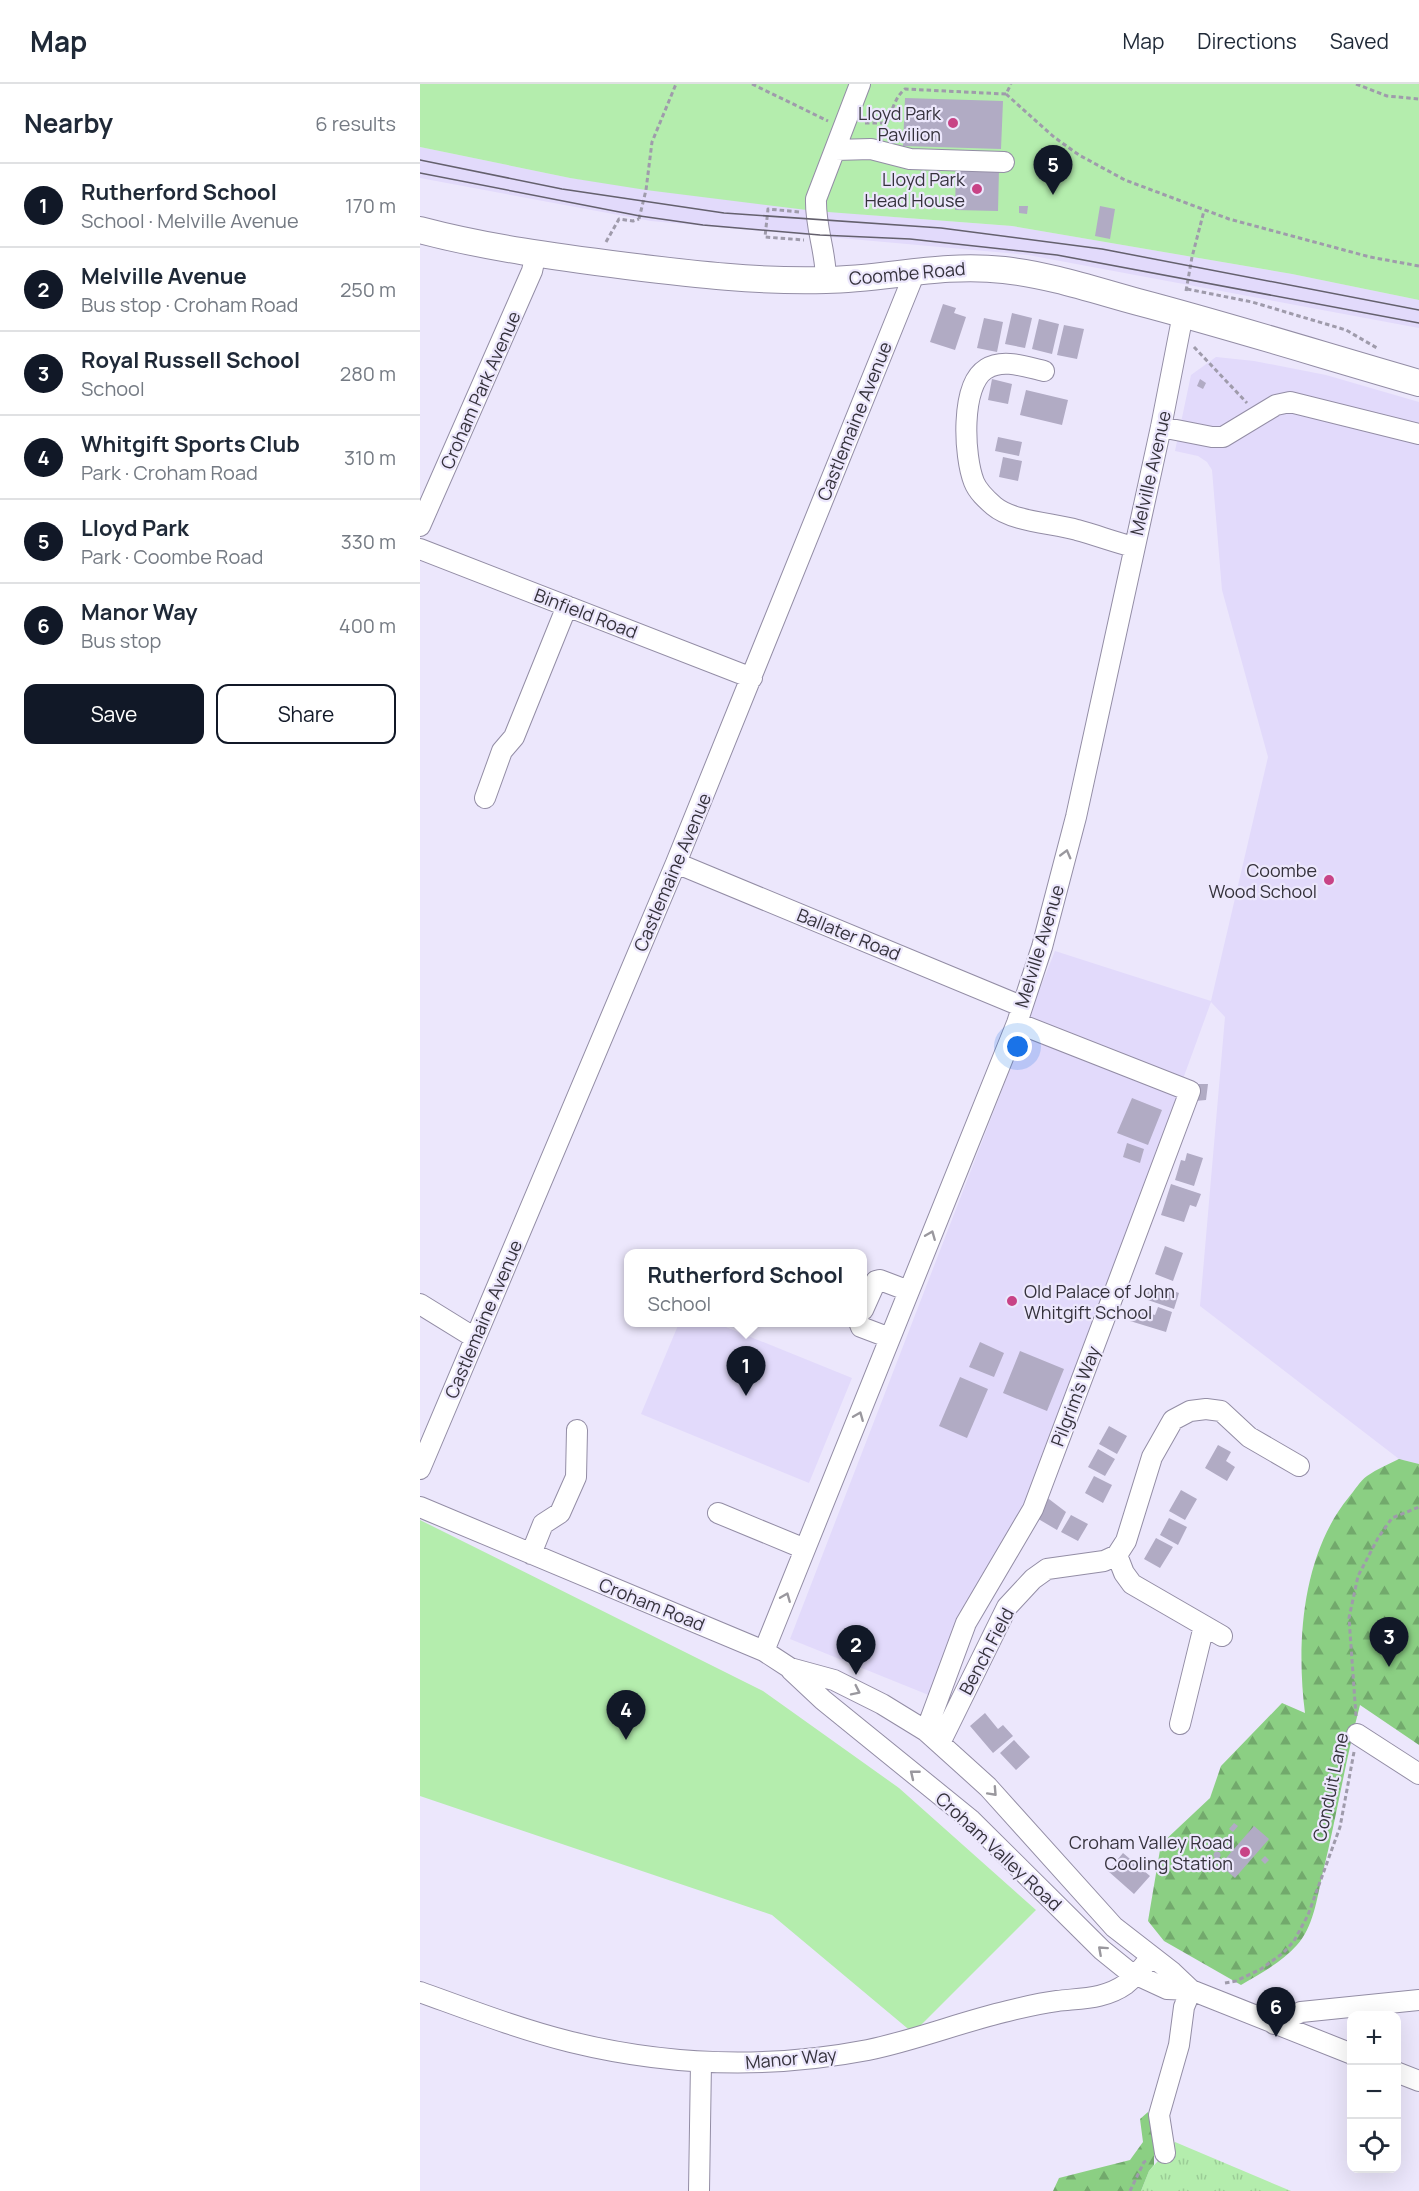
<!DOCTYPE html>
<html lang="en">
<head>
<meta charset="utf-8">
<style>
  body { margin:0; font-family:Manrope,sans-serif; background:#f2f2f3; color:#1f2937 }
  .controls { position:absolute; right:18px; bottom:18px; display:grid; overflow:hidden; border-radius:12px; box-shadow:0 6px 24px #0002 }
  .controls button { width:54px; height:54px; display:grid; place-items:center; padding:0; border:0; border-bottom:2px solid #e0e1e3; background:#fff; color:#1f2937; font:30px sans-serif }
  .you { position:absolute; left:598px; top:963px; width:21px; height:21px; margin:-15px; border:4px solid #fff; border-radius:50%; background:#1a73e8; box-shadow:0 0 0 9px #1a73e833 }
  .badge { display:grid; place-items:center; width:39px; height:39px; border-radius:50%; background:#111827; color:#fff; font-size:20px; font-weight:700 }
  .pin { position:absolute; translate:-50% -50px; filter:drop-shadow(0 2px 3px #0008) }
  .pin::after { content:''; position:absolute; top:32px; width:21px; height:18px; background:inherit; clip-path:polygon(0 0,100% 0,50% 100%) }
  .popup { position:absolute; left:204px; top:1165px; width:243px; height:78px; box-sizing:border-box; display:grid; place-content:center; border-radius:12px; background:#fff; filter:drop-shadow(0 2px 4px #0005); font-size:20px; white-space:nowrap; color:#747a83 }
  .popup b { font-size:22px; color:#1f2937 }
  .popup::after { content:''; position:absolute; left:50%; top:100%; margin-left:-12px; border:12px solid transparent; border-top-color:#fff }
  .list { margin:0; padding:0; list-style:none }
  h2 { display:flex; justify-content:space-between; align-items:center; height:78px; margin:0; padding:0 24px; font-size:26px }
  h2 small { font-size:20px; font-weight:400; color:#747a83 }
  .list li { display:grid; grid-template-columns:39px 1fr auto; gap:18px; align-items:center; box-sizing:border-box; height:84px; padding:0 24px; border-top:2px solid #e0e1e3 }
  .list b { display:block; font-size:22px; white-space:nowrap }
  .list p { margin:0; font-size:20px; white-space:nowrap; color:#747a83 }
  .list em { font-size:20px; font-style:normal; color:#747a83 }
  .actions { display:flex; gap:12px; padding:18px 24px }
  .actions a { flex:1; padding:14px 0; border:2px solid #111827; border-radius:12px; text-align:center; font-size:21px; color:#111827 }
  .actions .main { background:#111827; color:#fff }
  .icon { flex:none; width:33px; height:33px; fill:none; stroke:currentColor; stroke-width:2; stroke-linecap:round; stroke-linejoin:round }
  .map { position:relative; flex:none; width:999px; height:2107px; overflow:hidden }
  header { display:flex; align-items:center; gap:36px; box-sizing:border-box; height:84px; padding:0 30px; background:#fff; border-bottom:2px solid #e0e1e3 }
  header strong { font-size:28px }
  nav { display:flex; gap:33px; margin-inline-start:auto; font-size:21px }
  main { display:flex }
  aside { flex:1; background:#fff }
  .map>svg:first-child { display:block }
  .built { fill:#e2dafb }
  .grass { fill:url(#grass-tufts) }
  .forest { fill:url(#forest-firs) }
  .park { fill:#b4edad }
  .building { fill:#b1abc4 }
  .lines { fill:none; stroke-linecap:round; stroke-linejoin:round }
  .minor-casing { stroke:#938da5; stroke-width:22 }
  .major-casing { stroke:#938da5; stroke-width:28 }
  .path { stroke:#9f9bab; stroke-width:3; stroke-dasharray:4.5 3; stroke-linecap:butt }
  .minor { stroke:#fff; stroke-width:20 }
  .major { stroke:#fff; stroke-width:26 }
  .tram { stroke:#64606d; stroke-width:1.5 }
  .oneway { stroke:#9a989e }
  .poi-dot { fill:#c84386; stroke:#ece7fc; stroke-width:2 }
  .labels { text-anchor:middle; dominant-baseline:central; stroke-width:4.5; stroke-linejoin:round; paint-order:stroke }
  .poi-label { font-size:18px; fill:#35323c; stroke:#ece7fc; text-anchor:end }
  .street-label { font-size:18px; fill:#35323c; stroke:#ece7fc }
</style>
</head>
<body>
<header>
<strong>Map</strong>
<nav><a>Map</a><a>Directions</a><a>Saved</a></nav>
</header>
<main>
<aside>
<h2>Nearby<small>6 results</small></h2>
<ul class="list">
<li><span class="badge">1</span><div><b>Rutherford School</b><p>School · Melville Avenue</p></div><em>170 m</em></li>
<li><span class="badge">2</span><div><b>Melville Avenue</b><p>Bus stop · Croham Road</p></div><em>250 m</em></li>
<li><span class="badge">3</span><div><b>Royal Russell School</b><p>School</p></div><em>280 m</em></li>
<li><span class="badge">4</span><div><b>Whitgift Sports Club</b><p>Park · Croham Road</p></div><em>310 m</em></li>
<li><span class="badge">5</span><div><b>Lloyd Park</b><p>Park · Coombe Road</p></div><em>330 m</em></li>
<li><span class="badge">6</span><div><b>Manor Way</b><p>Bus stop</p></div><em>400 m</em></li>
</ul>
<div class="actions"><a class="main">Save</a><a>Share</a></div>
</aside>
<div class="map">
<svg width="999" height="2107" viewBox="0 0 999 2107">
  <defs>
    <pattern id="grass-tufts" width="24" height="20" patternUnits="userSpaceOnUse" patternTransform="scale(1.5)"><rect width="24" height="20" fill="#b4edad"/><path d="M3 7l-1-3M5 7V3M7 7l1-3M15 17l-1-3M17 17v-4M19 17l1-3" fill="none" stroke="#9bcc96"/></pattern>
    <pattern id="forest-firs" width="22" height="20" patternUnits="userSpaceOnUse" patternTransform="scale(1.5)"><rect width="22" height="20" fill="#8bcf83"/><path d="M5 1l3.5 6h-7zM16 11l3.5 6h-7z" fill="#72a96c"/></pattern>
  </defs>
  <rect width="100%" height="100%" fill="#ece7fc"/>
  <!-- built -->
  <path class="built" d="M0,63L150,94L449,131L592,142L872,190L999,216V244L608,171L231,137L0,94Z
    M796,273L834,277L906,291L999,318V1380L979,1375L780,1222L805,933L791,918L763,995L608,934L635,867L791,917L848,673L802,506L792,386L787,378L778,372L755,367L771,291Z
    M604,949L758,1009L609,1424L511,1612L370,1555Z
    M259,1239H296L432,1294L389,1399L221,1330Z"/>
  <!-- grass -->
  <path class="grass" d="M755,2058L871,2107H721L729,2087Z"/>
  <!-- forest -->
  <path class="forest" d="M979,1375L999,1380V1661L940,1621C925,1678 916,1736 902,1792C897,1815 893,1844 877,1861C862,1878 840,1890 821,1901L744,1857L728,1837L741,1760L790,1714L801,1682L862,1619L885,1629C876,1559 882,1470 929,1413C934,1407 940,1397 947,1392C957,1385 969,1380 979,1375Z
    M728,2028L734,2053V2081L729,2087L721,2107H633L639,2094L710,2076L723,2058L720,2035Z"/>
  <!-- park -->
  <path class="park" d="M0,0H999V216L872,190L592,142L395,127L226,106L150,94L0,63Z
    M0,1436L343,1607L479,1704L616,1826L493,1949L352,1831L0,1712Z"/>
  <!-- building -->
  <path class="building" d="M485,14L583,17L581,65L483,62Z
    M536,84L579,85L578,127L535,126Z
    M599,122H608L607,130L599,129Z
    M680,122L695,125L690,155L675,152Z
    M523,220L536,224L534,229L546,233L535,266L510,258Z
    M592,229L612,234L605,264L585,260Z
    M564,234L583,238L577,268L557,264Z
    M619,235L639,240L632,270L612,265Z
    M644,241L664,245L657,275L637,271Z
    M572,295L592,300L588,320L568,316Z
    M780,295L786,299L783,305L777,302Z
    M606,306L648,316L642,341L600,331Z
    M578,353L602,358L599,372L575,367Z
    M583,373L602,377L598,397L579,393Z
    M776,1000H788L786,1016L775,1017Z
    M712,1014L742,1026L728,1061L697,1049Z
    M707,1059L724,1065L720,1079L703,1073Z
    M767,1069L783,1074L774,1102L755,1096L761,1076L765,1077Z
    M751,1100L781,1110L776,1123L770,1121L764,1138L741,1131Z
    M745,1162L763,1169L753,1197L735,1190Z
    M736,1201L759,1209L754,1225L725,1215L728,1207L734,1209Z
    M738,1223L752,1228L746,1248L710,1237L714,1225L735,1231Z
    M560,1258L584,1269L574,1293L549,1283Z
    M600,1267L644,1285L627,1327L583,1309Z
    M540,1293L568,1305L547,1354L519,1342Z
    M689,1342L707,1352L697,1370L679,1360Z
    M798,1361L811,1368L806,1377L815,1383L807,1397L785,1384Z
    M678,1365L695,1375L685,1392L668,1383Z
    M674,1392L692,1401L683,1419L665,1409Z
    M761,1406L777,1415L765,1436L749,1427Z
    M625,1412L646,1428L637,1446L615,1433Z
    M651,1431L668,1440L658,1457L641,1448Z
    M749,1434L767,1443L758,1461L740,1451Z
    M736,1454L753,1463L740,1484L724,1475Z
    M565,1629L578,1645L583,1641L593,1652L573,1669L550,1642Z
    M594,1656L610,1673L596,1686L580,1669Z
    M814,1739L818,1742L813,1748L809,1745Z
    M834,1742L849,1755L815,1794L800,1781Z
    M793.5 1771a3.5 3.5 0 1 1 7 0a3.5 3.5 0 1 1-7 0Z
    M703,1769L730,1792L714,1810L688,1787Z
    M845,1772L849,1776L845,1780L841,1776Z"/>
  <g class="lines">
    <!-- minor casing -->
    <g class="minor-casing">
      <path id="minor" d="M415,66L451,65L490,75L584,78
        M406,196C406,167 395,143 396,115L440,0
        M624,287C606,283 583,274 566,285C540,301 544,373 554,398C558,408 566,415 574,422C593,438 633,439 657,446C676,451 694,458 714,463
        M741,343L792,353H803L856,321L870,318L999,350
        M0,442L112,187L116,169
        M0,465L332,594
        M65,714L82,667L94,653L147,522
        M256,779L601,922
        M0,1220L55,1254
        M443,1226L456,1197L460,1196L489,1207
        M439,1238L441,1243L470,1254
        M0,1385L256,779L491,198L493,187
        M0,1423L344,1567L370,1584L414,1596L462,1620L506,1647L568,1703L694,1843L752,1888L771,1906
        M298,1429L385,1465
        M111,1470L123,1440L140,1429L156,1393L157,1346
        M697,1471L704,1489L712,1500L802,1552
        M344,1567L597,939L622,863L656,733L741,343L763,230
        M371,1586L403,1616L551,1736L682,1866L708,1887L747,1905L771,1906L932,1970
        M760,1640L784,1542
        M506,1647L546,1539L613,1425L770,1007L597,939
        M937,1650L999,1690
        M520,1659L587,1523L613,1495L627,1485L684,1477L697,1471L706,1457L732,1373L753,1336L770,1327L786,1325L801,1327L829,1353L879,1382
        M0,1908C50,1926 99,1945 151,1958C249,1982 349,1985 448,1966C496,1956 541,1938 588,1927C604,1923 620,1919 637,1917C662,1914 685,1915 706,1900C716,1892 723,1883 731,1873
        M854,1940L881,1928L999,1916
        M976,1988L999,1997
        M745,2069L739,2031L759,1961L764,1923L771,1906
        M279,2107L281,1978"/>
    </g>
    <!-- major casing -->
    <g class="major-casing">
      <path id="major" d="M0,146C68,164 137,173 207,182C273,190 339,198 406,196C468,195 520,179 584,186C630,191 674,206 718,218C813,243 905,272 999,299"/>
    </g>
    <!-- path -->
    <path class="path" d="M332,0L408,37
      M936,0L967,12L999,15
      M586,10L634,53L659,71L705,96L809,135L950,173L999,182
      M445,39H467C472,27 475,13 485,5L586,10L591,0
      M379,128L348,125L345,153L384,156
      M219,135L226,106L232,58L256,0
      M186,158L199,135L213,137L219,135
      M767,205L832,218L926,246L957,264
      M766,207L772,173L784,127
      M774,263L827,319
      M936,1632L929,1534L938,1492L958,1454L972,1434L999,1423
      M805,1899L816,1897L841,1885L863,1869L874,1857L888,1831L920,1743L934,1668
      M710,2107L724,2078L728,2076"/>
    <!-- minor -->
    <use href="#minor" class="minor"/>
    <!-- major -->
    <use href="#major" class="major"/>
    <!-- tram -->
    <path class="tram" d="M0,76L142,105L304,129L521,144L682,165L999,226
      M0,89L220,132L283,141L400,151L490,155L637,171L999,239"/>
  </g>
  <!-- one-way arrows -->
  <defs><path id="oneway-chevron" d="M-2-3.5L2.5 0L-2 3.5" fill="none" stroke-width="1.6" stroke-linecap="round" stroke-linejoin="round" transform="scale(1.5)"/></defs>
  <g class="oneway">
    <use href="#oneway-chevron" transform="translate(646 770) rotate(-75)"/>
    <use href="#oneway-chevron" transform="translate(511 1151) rotate(-68)"/>
    <use href="#oneway-chevron" transform="translate(439 1332) rotate(-68)"/>
    <use href="#oneway-chevron" transform="translate(366 1513) rotate(-68)"/>
    <use href="#oneway-chevron" transform="translate(436 1607) rotate(26)"/>
    <use href="#oneway-chevron" transform="translate(494 1690) rotate(-141)"/>
    <use href="#oneway-chevron" transform="translate(573 1708) rotate(47)"/>
    <use href="#oneway-chevron" transform="translate(682 1866) rotate(-138)"/>
  </g>
  <!-- markers -->
  <g class="poi-dot">
    <circle cx="533" cy="39" r="6"/>
    <circle cx="557" cy="105" r="6"/>
    <circle cx="909" cy="796" r="6"/>
    <circle cx="592" cy="1217" r="6"/>
    <circle cx="825" cy="1768" r="6"/>
  </g>
  <g class="labels">
    <!-- poi labels -->
    <g class="poi-label">
      <text x="521" y="29">Lloyd Park<tspan x="521" dy="21">Pavilion</tspan></text>
      <text x="545" y="95">Lloyd Park<tspan x="545" dy="21">Head House</tspan></text>
      <text x="897" y="786">Coombe<tspan x="897" dy="21">Wood School</tspan></text>
      <text x="604" y="1207" text-anchor="start">Old Palace of John<tspan x="604" dy="21">Whitgift School</tspan></text>
      <text x="813" y="1758">Croham Valley Road<tspan x="813" dy="21">Cooling Station</tspan></text>
    </g>
    <!-- street labels -->
    <g class="street-label">
      <text transform="translate(487 189) rotate(-5)">Coombe Road</text>
      <text transform="translate(60 306) rotate(-66)">Croham Park Avenue</text>
      <text transform="translate(434 337) rotate(-68)">Castlemaine Avenue</text>
      <text transform="translate(730 389) rotate(-77)">Melville Avenue</text>
      <text transform="translate(166 529) rotate(21)">Binfield Road</text>
      <text transform="translate(252 788) rotate(-67)">Castlemaine Avenue</text>
      <text transform="translate(429 850) rotate(22)">Ballater Road</text>
      <text transform="translate(619 862) rotate(-73)">Melville Avenue</text>
      <text transform="translate(63 1235) rotate(-67)">Castlemaine Avenue</text>
      <text transform="translate(655 1312) rotate(-69)">Pilgrim's Way</text>
      <text transform="translate(232 1520) rotate(22)">Croham Road</text>
      <text transform="translate(566 1567) rotate(-62)">Bench Field</text>
      <text transform="translate(910 1703) rotate(-78)">Conduit Lane</text>
      <text transform="translate(579 1767) rotate(43)">Croham Valley Road</text>
      <text transform="translate(371 1974) rotate(-5)">Manor Way</text>
    </g>
  </g>
</svg>
<div class="controls">
<button>+</button>
<button>−</button>
<button><svg class="icon" aria-label="locate" viewBox="0 0 24 24"><circle cx="12" cy="12" r="6"/><path d="M12 2v4M12 18v4M2 12h4M18 12h4"/></svg></button>
</div>
<div class="you"></div>
<div class="pin badge" style="left:326px;top:1312px">1</div>
<div class="popup"><b>Rutherford School</b>School</div>
<div class="pin badge" style="left:436px;top:1591px">2</div>
<div class="pin badge" style="left:969px;top:1583px">3</div>
<div class="pin badge" style="left:206px;top:1656px">4</div>
<div class="pin badge" style="left:633px;top:111px">5</div>
<div class="pin badge" style="left:856px;top:1953px">6</div>
</div>
</main>
</body>
</html>
